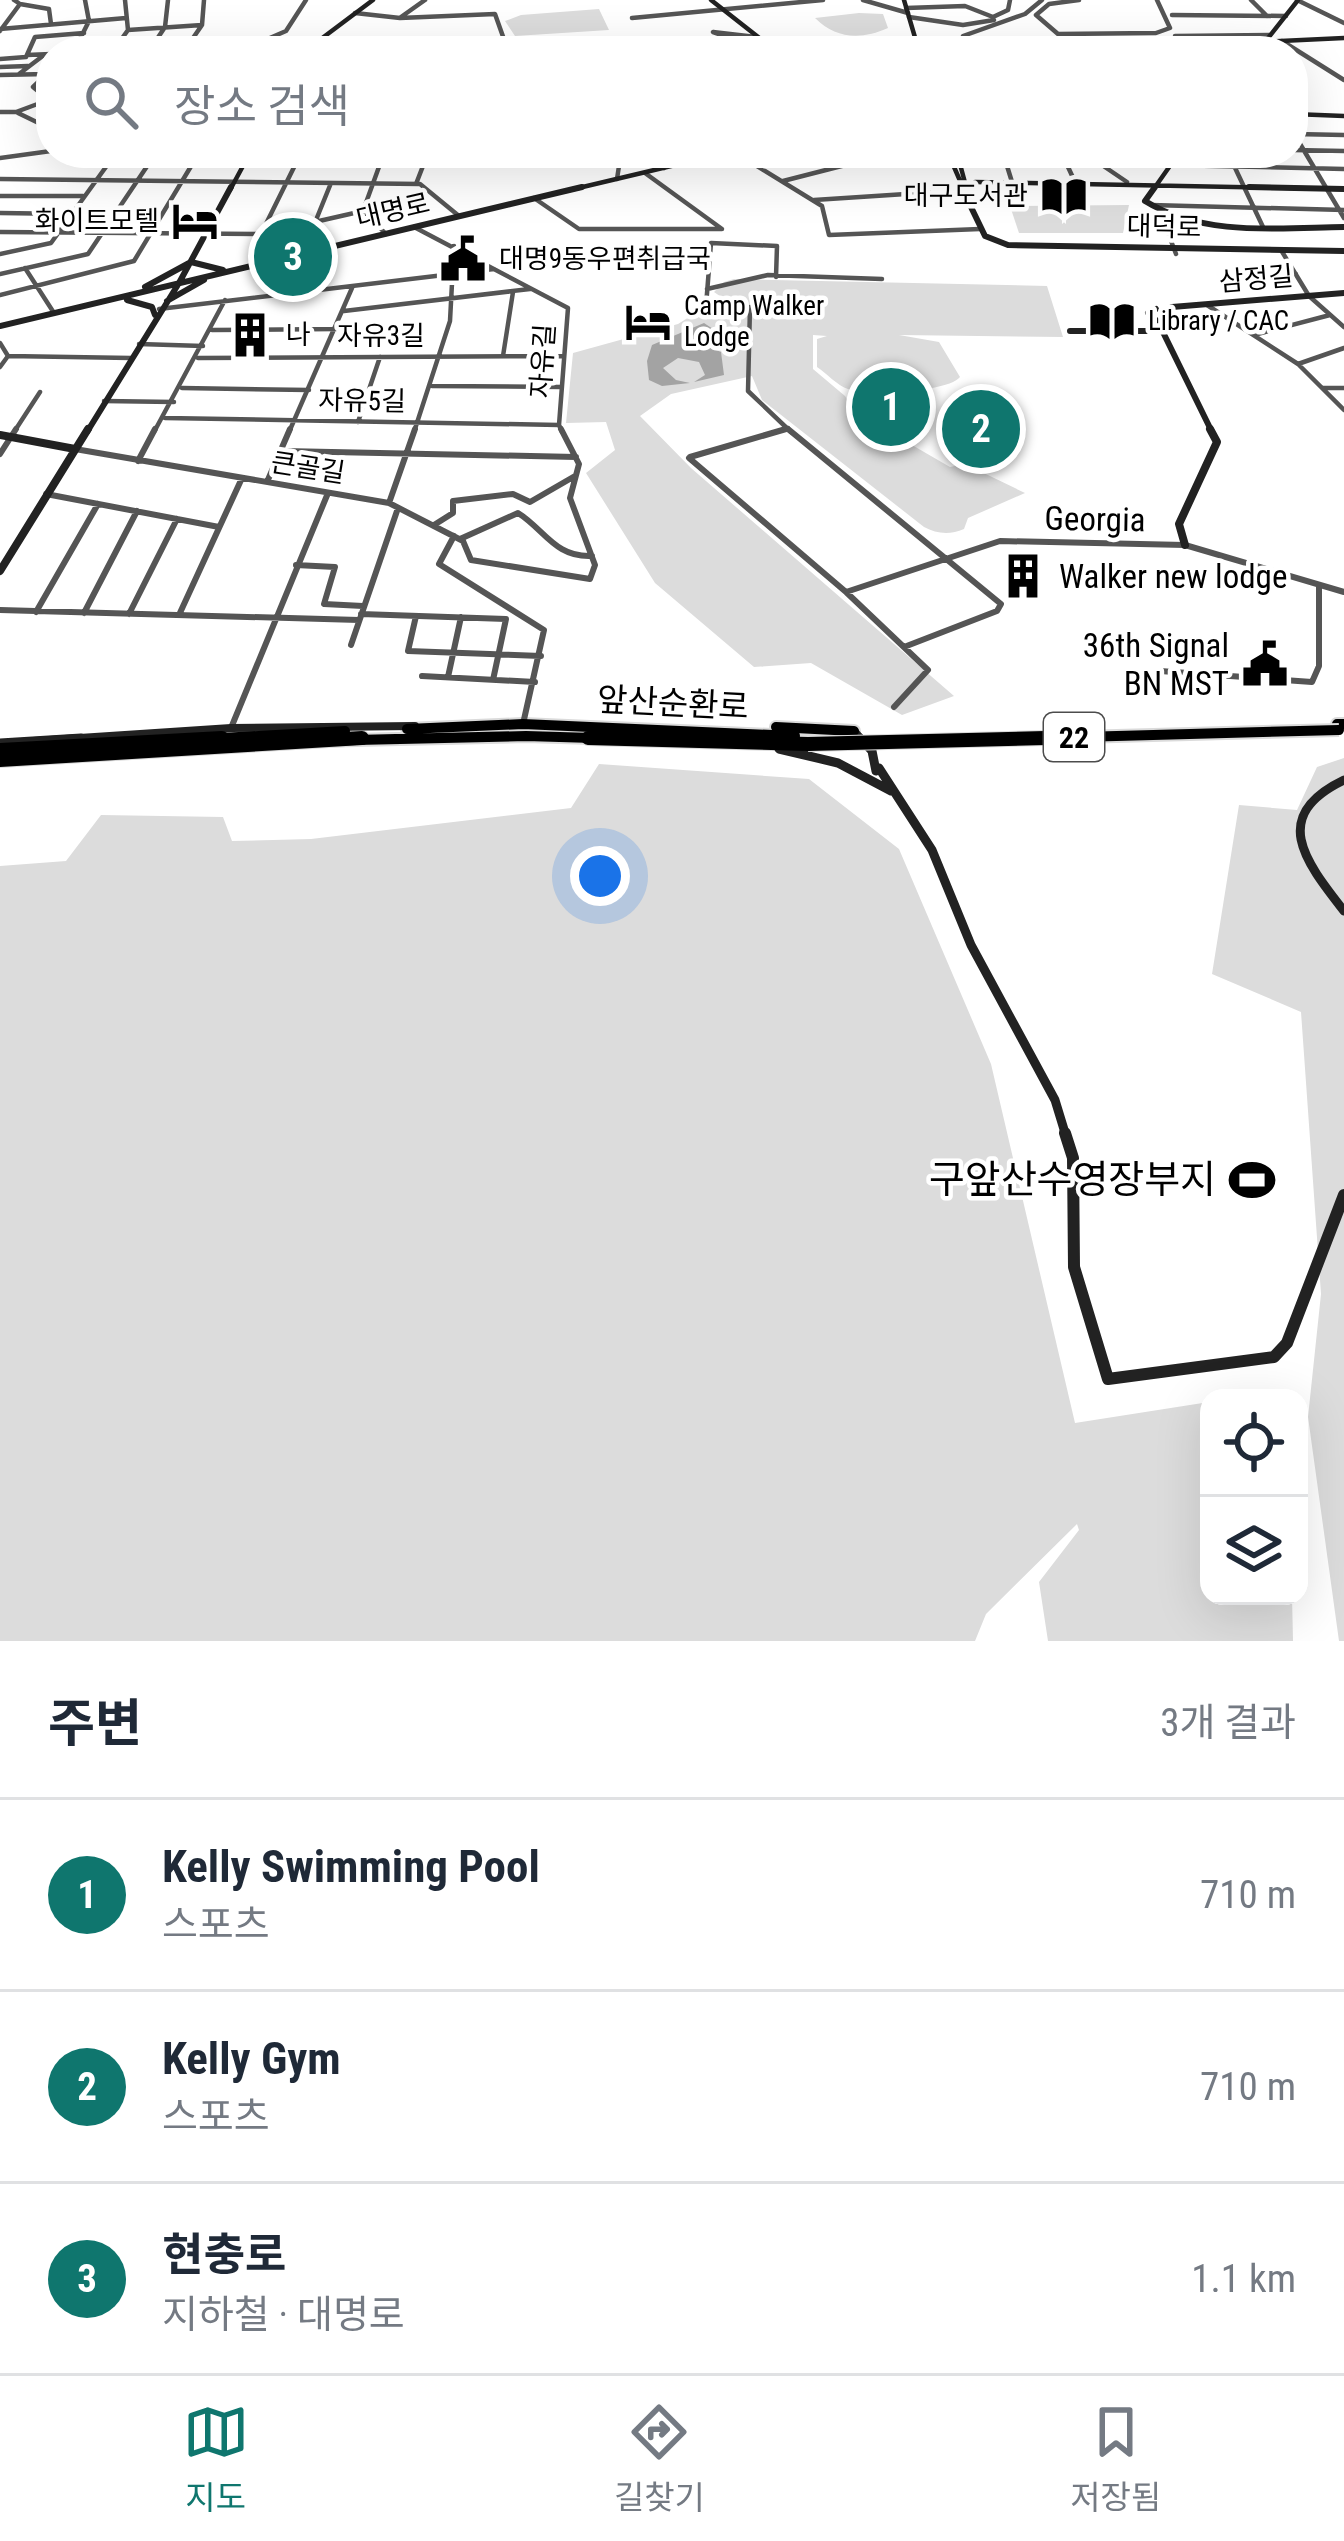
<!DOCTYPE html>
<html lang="ko">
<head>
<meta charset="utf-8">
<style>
  body { margin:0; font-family:"Roboto Condensed","Noto Sans KR",sans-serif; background:#f6f6f7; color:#1f2937 }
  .controls { position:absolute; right:36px; bottom:36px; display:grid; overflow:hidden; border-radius:24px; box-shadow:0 12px 48px #0002 }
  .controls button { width:108px; height:108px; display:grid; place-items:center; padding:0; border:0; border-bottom:3px solid #e0e1e3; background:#fff; color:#1f2937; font:60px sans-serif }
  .you { position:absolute; left:600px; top:876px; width:42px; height:42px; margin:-30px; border:9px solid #fff; border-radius:50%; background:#1a73e8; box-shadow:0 0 0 18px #1a73e833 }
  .badge { display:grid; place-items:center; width:78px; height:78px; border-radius:50%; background:#0f766e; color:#fff; font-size:39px; font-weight:700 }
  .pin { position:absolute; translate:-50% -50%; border:6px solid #fff; box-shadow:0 3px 12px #0006 }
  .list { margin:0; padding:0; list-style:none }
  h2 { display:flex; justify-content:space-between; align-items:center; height:156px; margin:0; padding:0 48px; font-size:51px }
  h2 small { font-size:39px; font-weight:400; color:#747a83 }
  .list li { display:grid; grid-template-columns:78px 1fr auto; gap:36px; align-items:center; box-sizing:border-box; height:192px; padding:0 48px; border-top:3px solid #e0e1e3 }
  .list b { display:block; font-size:45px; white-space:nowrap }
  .list p { margin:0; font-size:39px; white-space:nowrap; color:#747a83 }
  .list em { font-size:39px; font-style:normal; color:#747a83 }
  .icon { flex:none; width:66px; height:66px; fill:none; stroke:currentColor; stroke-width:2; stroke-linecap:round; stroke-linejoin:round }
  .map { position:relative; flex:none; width:1344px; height:1641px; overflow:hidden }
  .search { position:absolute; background:#fff; box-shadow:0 12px 48px #0002; left:36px; right:36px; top:36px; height:132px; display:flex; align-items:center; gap:30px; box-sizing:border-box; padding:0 42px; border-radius:48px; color:#747a83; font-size:45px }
  .sheet { height:732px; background:#fff }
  nav { display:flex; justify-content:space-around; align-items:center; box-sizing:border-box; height:168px; border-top:3px solid #e0e1e3; background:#fff; font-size:33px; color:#747a83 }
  nav a { display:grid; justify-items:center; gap:6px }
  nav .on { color:#0f766e }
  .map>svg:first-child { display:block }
  .green { fill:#dcdcdc }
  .water { fill:#a3a3a3 }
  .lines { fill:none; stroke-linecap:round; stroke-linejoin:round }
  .highway-far1-casing { stroke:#dbdbdb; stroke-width:14 }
  .highway-casing { stroke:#dbdbdb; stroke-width:16 }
  .street-far1 { stroke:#555; stroke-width:4.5 }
  .street { stroke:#555; stroke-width:6 }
  .secondary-far4 { stroke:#222; stroke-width:4.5 }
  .secondary-far3 { stroke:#222; stroke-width:6 }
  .secondary-far2 { stroke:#222; stroke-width:8 }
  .secondary-far1 { stroke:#222; stroke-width:9 }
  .secondary { stroke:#222; stroke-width:12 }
  .highway-far1 { stroke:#000; stroke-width:10 }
  .highway { stroke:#000; stroke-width:14 }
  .highway-bridge-far1-casing { stroke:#dbdbdb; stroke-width:14; stroke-linecap:butt }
  .highway-bridge-casing { stroke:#dbdbdb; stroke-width:16; stroke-linecap:butt }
  .highway-bridge-far1 { stroke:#000; stroke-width:10 }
  .highway-bridge { stroke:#000; stroke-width:14 }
  .labels { text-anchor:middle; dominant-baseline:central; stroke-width:9; stroke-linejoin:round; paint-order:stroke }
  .far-poi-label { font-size:27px; fill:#000; stroke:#fff; text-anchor:start }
  .far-street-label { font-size:27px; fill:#000; stroke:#fff }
  .shield { fill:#fff; stroke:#4c4c4c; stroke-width:3 }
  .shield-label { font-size:30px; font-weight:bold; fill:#000 }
  .street-label { font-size:33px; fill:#000; stroke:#fff }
  .poi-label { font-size:33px; fill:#000; stroke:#fff; text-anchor:start }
  .near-poi-label { font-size:39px; fill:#000; stroke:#fff; text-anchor:end }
</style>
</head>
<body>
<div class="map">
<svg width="1344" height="1641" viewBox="0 0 1344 1641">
  <rect width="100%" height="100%" fill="#fff"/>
  <!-- green -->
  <path class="green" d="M599,9L609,30L515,36L505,21L521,15Z
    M859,13L883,14L888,28C861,40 836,39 815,18Z
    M1129,205L1123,233H1019L1010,206Z
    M734,279L1047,286L1063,337L899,335L939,342L960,377C949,392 867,396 848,389C838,386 826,373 817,367V339L827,336L813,335V369L845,396L855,412L950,467L965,464L1025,493L968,518L964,529C950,535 937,534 924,527L762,400L752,376L671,394L640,416L691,468L954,696L902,715L811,663L754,667L655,583L586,473L615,450L606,422L566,423L573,353L678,324L702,309L740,310L714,292L724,282Z
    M1344,758V1641H1339L1308,1417L1321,1294L1301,1012L1212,974L1239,805L1297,810L1317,767Z
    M599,764L809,779L899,849L991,1064L1075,1423L1209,1402V1596H1292L1293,1641H1048L1039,1582L1079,1530L1077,1524L986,1614L975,1641H0V866L66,861L101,815L223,817L232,841L311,839L571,808Z"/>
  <!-- water -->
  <path class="water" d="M704,323L713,329L702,344L721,352L724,375L694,382L705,375L699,362L678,358L663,368L676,380L690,383L662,386L649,380L647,361L652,345Z"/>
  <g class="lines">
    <!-- highway-far1 casing -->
    <g class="highway-far1-casing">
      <path id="highway-far1" d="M1337,724H1344
        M776,727L854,731
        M407,729L523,724L795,736
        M168,741L345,731
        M313,741L526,736L694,741"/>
    </g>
    <!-- highway casing -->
    <g class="highway-casing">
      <path id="highway" d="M588,738L808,744
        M0,750L222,738
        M0,760L362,738"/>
    </g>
    <!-- street-far1 -->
    <path class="street-far1" d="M863,0L908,13
      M1079,0L1049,4L1036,15L1058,34L1156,33L1170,28L1157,0
      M1251,0L1267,16
      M1297,0L1344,23
      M20,4L49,9L51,24
      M906,8L965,6L993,17
      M355,13L400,18L495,14L506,45L519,51
      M1172,15L1286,16
      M401,17L425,0
      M909,17L963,25L994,20
      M993,17L1008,10L1010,0
      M632,18L823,0
      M0,29L126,18
      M128,30L202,25
      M0,31L20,4L14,0
      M1175,36L1270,35
      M314,40L506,45
      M1282,41L1344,80
      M190,42L249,44
      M74,51L89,21L85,0
      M90,51L114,50
      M113,51L128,30L125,0
      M149,51L165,27L168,0
      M184,51L202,25L204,0
      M240,51L286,31L306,0
      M677,51L675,48L745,43L713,32L756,37
      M966,51L963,36L1025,14L1042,0
      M27,55L51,54
      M0,59L26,57L35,37L84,33
      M0,67L28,66
      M19,74L44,55
      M0,75L46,74
      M49,100L33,87L51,70
      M0,112H16L51,99
      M18,113L51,129
      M1293,132L1344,218
      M1294,134L1344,135
      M1293,150L1344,151
      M643,153L664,168
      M736,153L822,206L829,235L980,229
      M1003,153L1012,182
      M1109,153L1170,163
      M1228,153L1263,227
      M1062,154L1075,182
      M1063,157L1099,163L1127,182
      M0,158L51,151
      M296,163H381
      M1169,165L1344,169
      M761,167L821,153
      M0,179L420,184L459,216
      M617,179L621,153
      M783,181L869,159L950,158
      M416,184L428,153
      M0,196H83
      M534,198L579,229H722L645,173
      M814,200L952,191
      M1151,205L1344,210
      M363,211L384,153
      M363,211L386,234
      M1160,212L1176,254
      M0,213L71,214
      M316,220L331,183
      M414,227L568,308L559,425L562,432
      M0,232L262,234L363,211
      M262,232L301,153
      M1281,250L1309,296L1344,327
      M0,254L51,243L116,153
      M25,268L54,313
      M0,274L88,254L156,153
      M1234,275L1296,274
      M707,289L768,275L882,279
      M0,295L134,261L199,153
      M1207,305L1298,364L1344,410
      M706,306L711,243L777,246L776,277
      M750,307L748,391L791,432
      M159,309L494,269
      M344,311L530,289
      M212,330L336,329
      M1254,335L1330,315
      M0,343L8,356L0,367
      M139,344L203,346
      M8,356L131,358
      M503,356L513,292
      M198,358L564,356
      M1298,364L1344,348
      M432,386L562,387
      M182,388L309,390
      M1323,388H1344
      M104,401L174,402
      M165,418L559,425
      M358,422L380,357
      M14,432L40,392
      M154,432L225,300
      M289,432L352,288
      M414,432L450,321L454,246
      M776,432L788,428"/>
    <!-- street -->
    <path class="street" d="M788,429L1001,604L997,611L904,647
      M75,449L389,503L463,541L471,560L590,579L595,565L570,498L579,464L561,429
      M284,451L576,457
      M0,454L16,429
      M690,457L786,429
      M689,458L846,592L928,670L894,707
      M138,461L155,429
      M267,482L290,429
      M46,494L219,527
      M389,503L415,429
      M434,525L453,513V501L513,494L530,502L575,476
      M454,536L439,564L544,630L523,724
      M460,539L518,513C544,529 555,558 592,556
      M296,565L335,567L324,604L363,606
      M846,592L1000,541L1185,545L1344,592
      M0,610L359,620
      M36,612L98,504
      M84,613L137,511
      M129,614L177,519
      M361,614L506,619L493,680
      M179,615L242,478
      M416,616L408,651L541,656
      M351,645L398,508
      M1160,671L1312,682L1319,666V587
      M422,676L535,682
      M448,677L461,617
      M231,728L328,493"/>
    <!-- secondary-far4 -->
    <path class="secondary-far4" d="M711,0L776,51
      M904,0L919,51
      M305,51L373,0
      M1077,51L1344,38
      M1258,51L1298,0
      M1293,114L1344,116
      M948,153L964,190
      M957,153L967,190
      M975,182L1344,189
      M230,190L250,153
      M570,190L726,153
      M1153,190L1179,153"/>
    <!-- secondary-far3 -->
    <path class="secondary-far3" d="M963,187L971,207L966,187
      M1155,187L1145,201C1203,237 1279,228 1344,227
      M1249,187L1344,189
      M971,207L985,236L1008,245L1344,251
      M145,287L191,262L223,270
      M127,300L152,307L155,315
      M167,301L204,280
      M1172,307L1344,293
      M1156,309L1148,313L1158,322L1212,432
      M0,326L582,187
      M1070,331H1162
      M87,432L179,283L231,187"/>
    <!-- secondary-far2 -->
    <path class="secondary-far2" d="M0,435L75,449
      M1185,545L1179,524L1217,442L1210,429
      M0,571L88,429
      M854,731L863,741
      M34,741L231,728L415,726"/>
    <!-- secondary-far1 -->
    <path class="secondary-far1" d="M860,738L872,751L876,771
      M0,743L81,738
      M779,749L838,763L891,791
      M879,768L932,850L971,945L1055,1100L1066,1136
      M1344,780C1269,816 1305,861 1344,911"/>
    <!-- secondary -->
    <path class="secondary" d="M1065,1133L1073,1158L1074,1267L1108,1379L1274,1357L1287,1343L1344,1195"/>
    <!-- highway-far1 -->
    <use href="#highway-far1" class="highway-far1"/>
    <!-- highway -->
    <use href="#highway" class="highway"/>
    <!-- highway-bridge-far1 casing -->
    <g class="highway-bridge-far1-casing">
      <path id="highway-bridge-far1" d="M931,741L1339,730"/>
    </g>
    <!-- highway-bridge casing -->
    <g class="highway-bridge-casing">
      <path id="highway-bridge" d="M808,744L1045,738"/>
    </g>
    <!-- highway-bridge-far1 -->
    <use href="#highway-bridge-far1" class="highway-bridge-far1"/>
    <!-- highway-bridge -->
    <use href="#highway-bridge" class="highway-bridge"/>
  </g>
  <!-- icons -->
  <defs>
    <g id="library-bare" transform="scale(3.6)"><path d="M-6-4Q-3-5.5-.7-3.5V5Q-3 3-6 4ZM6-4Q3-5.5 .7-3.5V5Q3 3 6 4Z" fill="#000" stroke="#fff" stroke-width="2.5" paint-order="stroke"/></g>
    <g id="hotel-bare" transform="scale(3.6)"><path d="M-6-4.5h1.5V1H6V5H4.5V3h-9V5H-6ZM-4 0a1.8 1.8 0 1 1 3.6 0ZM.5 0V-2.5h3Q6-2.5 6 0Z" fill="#000" stroke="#fff" stroke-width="2.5" paint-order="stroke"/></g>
    <g id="civic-bare" transform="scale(3.6)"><path d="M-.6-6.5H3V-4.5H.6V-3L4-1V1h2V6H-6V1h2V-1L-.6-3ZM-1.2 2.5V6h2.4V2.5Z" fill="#000" stroke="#fff" stroke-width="2.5" paint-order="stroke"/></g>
    <g id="building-bare" transform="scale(3.6)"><path d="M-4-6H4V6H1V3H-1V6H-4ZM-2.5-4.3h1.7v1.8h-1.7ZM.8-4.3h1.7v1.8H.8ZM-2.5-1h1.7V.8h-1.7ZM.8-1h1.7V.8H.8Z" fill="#000" stroke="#fff" stroke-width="2.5" paint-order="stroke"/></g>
    <g id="stadium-bare" transform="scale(3.6)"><path d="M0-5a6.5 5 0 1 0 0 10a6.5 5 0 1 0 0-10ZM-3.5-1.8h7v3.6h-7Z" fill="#000" stroke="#fff" stroke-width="2.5" paint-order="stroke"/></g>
  </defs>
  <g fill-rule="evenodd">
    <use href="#library-bare" x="1064" y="196"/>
    <use href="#hotel-bare" x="195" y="221"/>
    <use href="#civic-bare" x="463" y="259"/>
    <use href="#library-bare" x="1112" y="321"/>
    <use href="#hotel-bare" x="648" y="322"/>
    <use href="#building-bare" x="250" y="335"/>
    <use href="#building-bare" x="1023" y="576"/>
    <use href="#civic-bare" x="1265" y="664"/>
    <use href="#stadium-bare" x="1252" y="1180"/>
  </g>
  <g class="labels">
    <!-- far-poi labels -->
    <g class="far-poi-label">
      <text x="1028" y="196" text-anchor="end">대구도서관</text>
      <text x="159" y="221" text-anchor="end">화이트모텔</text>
      <text x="499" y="259">대명9동우편취급국</text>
      <text x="684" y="306">Camp Walker<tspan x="684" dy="31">Lodge</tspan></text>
      <text x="1148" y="321">Library / CAC</text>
      <text x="286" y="335">나</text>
    </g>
    <!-- far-street labels -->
    <g class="far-street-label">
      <text transform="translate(393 211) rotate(-13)">대명로</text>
      <text transform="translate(1164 227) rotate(1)">대덕로</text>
      <text transform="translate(1256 279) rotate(-5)">삼정길</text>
      <text x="381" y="336">자유3길</text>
      <text transform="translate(543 361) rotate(-86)">자유길</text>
      <text transform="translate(362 401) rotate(1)">자유5길</text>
      <text transform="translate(308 468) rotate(9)">큰골길</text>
    </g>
    <!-- shield labels -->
    <rect class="shield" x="1044" y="713" width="60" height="48" rx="9"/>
    <g class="shield-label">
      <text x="1074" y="737">22</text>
    </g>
    <!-- street labels -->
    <g class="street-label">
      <text transform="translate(1095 519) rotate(1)">Georgia</text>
      <text transform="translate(673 703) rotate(3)">앞산순환로</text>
    </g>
    <!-- poi labels -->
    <g class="poi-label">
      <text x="1059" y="576">Walker new lodge</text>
      <text x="1229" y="645" text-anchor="end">36th Signal<tspan x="1229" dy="38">BN MST</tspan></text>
    </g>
    <!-- near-poi labels -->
    <g class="near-poi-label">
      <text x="1216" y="1180">구앞산수영장부지</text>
    </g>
  </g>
</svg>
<div class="controls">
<button><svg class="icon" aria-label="locate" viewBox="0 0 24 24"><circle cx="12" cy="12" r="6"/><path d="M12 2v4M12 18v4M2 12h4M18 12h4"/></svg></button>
<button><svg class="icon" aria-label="layers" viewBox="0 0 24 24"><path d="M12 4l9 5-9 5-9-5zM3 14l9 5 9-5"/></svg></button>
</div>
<div class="you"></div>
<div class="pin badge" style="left:891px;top:407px">1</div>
<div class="pin badge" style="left:981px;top:429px">2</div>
<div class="pin badge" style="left:293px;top:257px">3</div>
<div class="search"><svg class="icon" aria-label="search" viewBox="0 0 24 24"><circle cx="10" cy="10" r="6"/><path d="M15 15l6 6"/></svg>장소 검색</div>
</div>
<section class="sheet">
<h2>주변<small>3개 결과</small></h2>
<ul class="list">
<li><span class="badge">1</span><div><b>Kelly Swimming Pool</b><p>스포츠</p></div><em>710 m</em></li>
<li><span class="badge">2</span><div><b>Kelly Gym</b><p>스포츠</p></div><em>710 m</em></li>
<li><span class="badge">3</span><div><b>현충로</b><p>지하철 · 대명로</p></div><em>1.1 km</em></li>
</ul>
</section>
<nav>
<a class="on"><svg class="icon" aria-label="map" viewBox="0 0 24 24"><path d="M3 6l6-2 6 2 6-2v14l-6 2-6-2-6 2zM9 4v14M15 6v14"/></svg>지도</a>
<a><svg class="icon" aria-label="directions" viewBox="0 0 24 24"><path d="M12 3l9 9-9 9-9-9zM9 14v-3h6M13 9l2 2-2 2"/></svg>길찾기</a>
<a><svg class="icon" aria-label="saved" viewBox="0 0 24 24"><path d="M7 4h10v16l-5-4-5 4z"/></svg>저장됨</a>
</nav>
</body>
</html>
